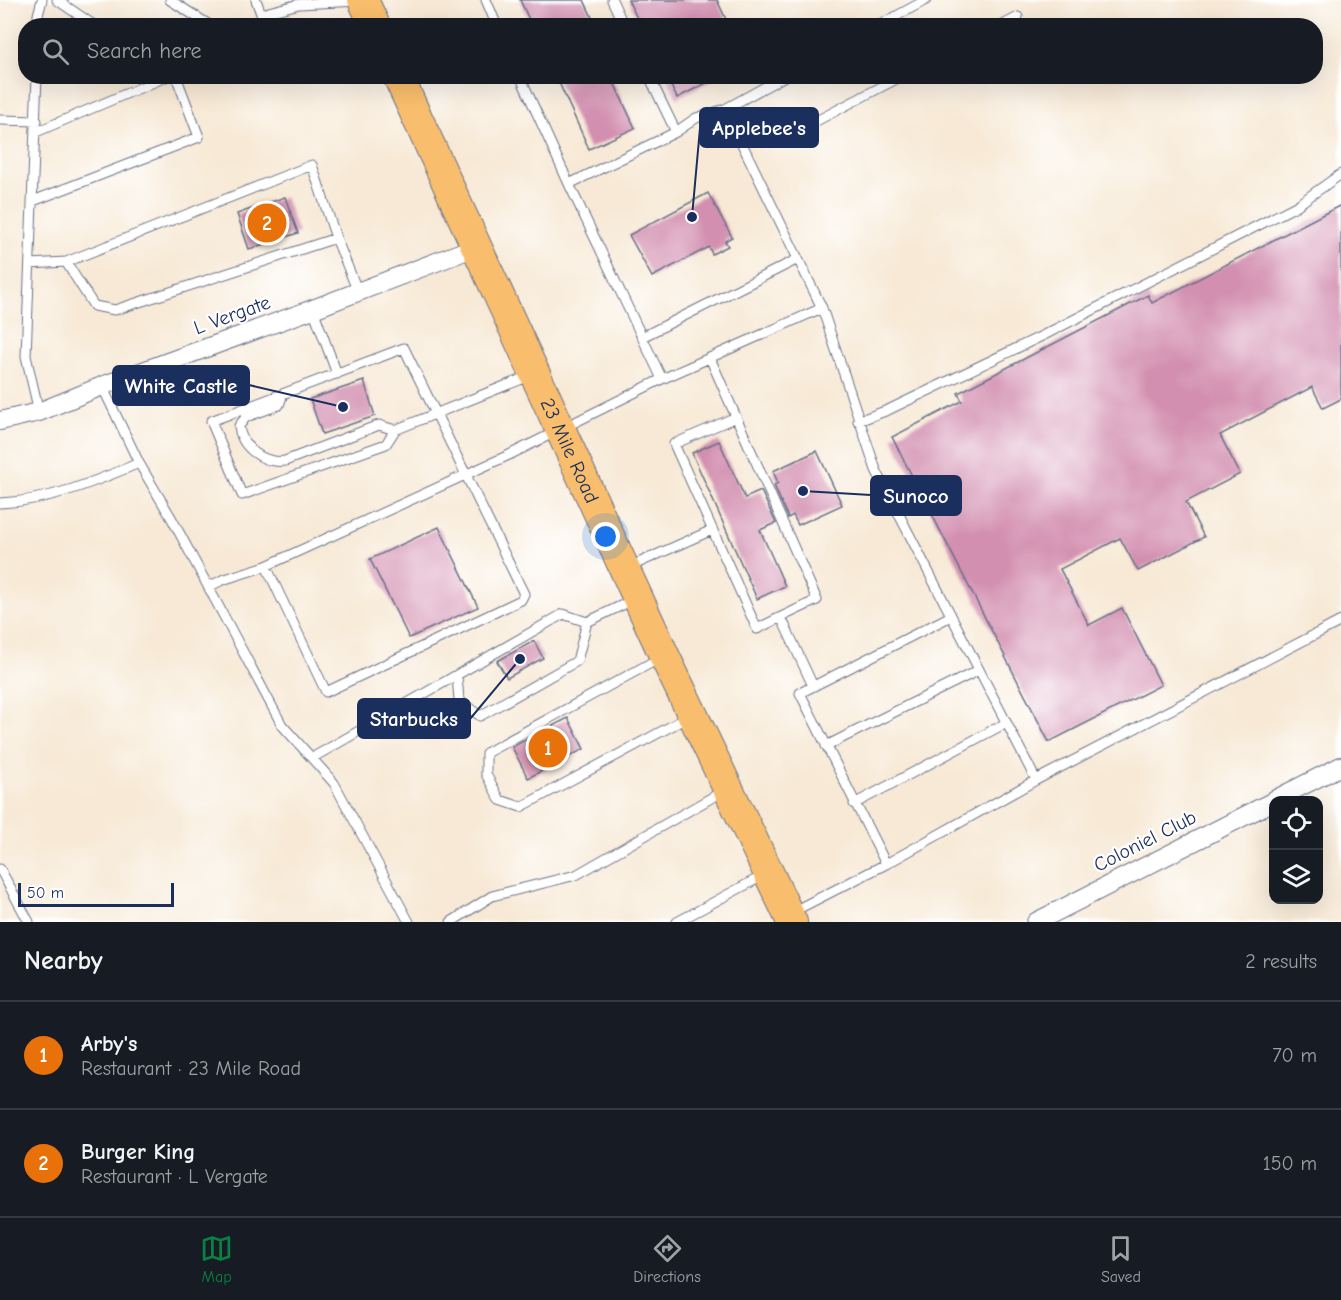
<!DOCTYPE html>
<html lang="en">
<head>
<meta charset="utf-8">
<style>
  body { margin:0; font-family:"Comic Neue",sans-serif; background:#20242c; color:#f1f3f6 }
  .controls { position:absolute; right:18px; bottom:18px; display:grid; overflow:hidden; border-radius:12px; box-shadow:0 6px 24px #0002 }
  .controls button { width:54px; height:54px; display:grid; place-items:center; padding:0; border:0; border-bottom:2px solid #363941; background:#171b24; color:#f1f3f6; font:30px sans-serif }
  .scale { position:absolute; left:18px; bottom:15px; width:156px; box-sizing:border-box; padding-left:6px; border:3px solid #1b2f5e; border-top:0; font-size:16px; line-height:21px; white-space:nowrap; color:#1b2f5e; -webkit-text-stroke:4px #fff; paint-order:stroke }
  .you { position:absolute; left:606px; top:537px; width:21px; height:21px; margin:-15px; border:4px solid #fff; border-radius:50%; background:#1a73e8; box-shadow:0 0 0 9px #1a73e833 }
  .badge { display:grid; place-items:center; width:39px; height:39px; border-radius:50%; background:#0b8043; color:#fff; font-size:20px; font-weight:700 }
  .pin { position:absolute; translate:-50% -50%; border:3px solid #fff; box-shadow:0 2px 6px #0006 }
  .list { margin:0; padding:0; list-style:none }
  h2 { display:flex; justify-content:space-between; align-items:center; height:78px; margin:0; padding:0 24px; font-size:26px }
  h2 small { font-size:20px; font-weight:400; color:#9ea1a6 }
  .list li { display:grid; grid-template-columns:39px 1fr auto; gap:18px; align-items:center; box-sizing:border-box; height:108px; padding:0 24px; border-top:2px solid #363941 }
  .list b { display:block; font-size:22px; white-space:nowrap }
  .list p { margin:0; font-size:20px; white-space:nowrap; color:#9ea1a6 }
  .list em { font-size:20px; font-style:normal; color:#9ea1a6 }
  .icon { flex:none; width:33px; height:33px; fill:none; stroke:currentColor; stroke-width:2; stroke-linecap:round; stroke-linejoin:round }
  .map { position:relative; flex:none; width:1341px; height:922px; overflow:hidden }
  .search { position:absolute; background:#171b24; box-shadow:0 6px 24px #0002; left:18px; right:18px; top:18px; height:66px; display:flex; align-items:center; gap:15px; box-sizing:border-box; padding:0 21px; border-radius:24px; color:#9ea1a6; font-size:22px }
  .sheet { height:294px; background:#171b24 }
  nav { display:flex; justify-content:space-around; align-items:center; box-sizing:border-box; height:84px; border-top:2px solid #363941; background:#171b24; font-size:16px; color:#9ea1a6 }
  nav a { display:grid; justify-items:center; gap:3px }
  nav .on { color:#0b8043 }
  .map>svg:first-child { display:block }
  .building { fill:#d38fb0 }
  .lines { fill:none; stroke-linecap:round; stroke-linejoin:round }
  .service-casing { stroke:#687088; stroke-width:11 }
  .minor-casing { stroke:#687088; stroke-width:20 }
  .primary-casing { stroke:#687088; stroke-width:32 }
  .service { stroke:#fff; stroke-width:9 }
  .minor { stroke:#fff; stroke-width:18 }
  .primary { stroke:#f9be6d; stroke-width:30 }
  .labels { text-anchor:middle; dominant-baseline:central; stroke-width:4.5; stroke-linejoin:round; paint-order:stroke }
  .street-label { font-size:20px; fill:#1b2f5e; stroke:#fff }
  .leader { fill:none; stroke:#1b2f5e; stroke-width:2 }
  .callout-dot { fill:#1b2f5e; stroke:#fff; stroke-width:2 }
  .callout { fill:#1b2f5e; stroke:#1b2f5e; stroke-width:2 }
  .callout-label { font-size:21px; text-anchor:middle; font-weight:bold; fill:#fff }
</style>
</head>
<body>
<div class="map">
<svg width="1341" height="922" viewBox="0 0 1341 922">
  <rect width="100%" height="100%" fill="#fff"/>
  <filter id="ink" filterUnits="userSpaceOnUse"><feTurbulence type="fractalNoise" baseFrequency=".0167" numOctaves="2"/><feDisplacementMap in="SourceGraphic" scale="12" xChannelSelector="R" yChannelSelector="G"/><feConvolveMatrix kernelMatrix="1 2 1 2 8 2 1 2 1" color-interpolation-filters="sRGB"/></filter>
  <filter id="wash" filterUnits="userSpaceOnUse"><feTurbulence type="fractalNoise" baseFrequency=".008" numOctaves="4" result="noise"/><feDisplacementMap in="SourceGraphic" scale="24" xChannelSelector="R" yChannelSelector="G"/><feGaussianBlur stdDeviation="1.35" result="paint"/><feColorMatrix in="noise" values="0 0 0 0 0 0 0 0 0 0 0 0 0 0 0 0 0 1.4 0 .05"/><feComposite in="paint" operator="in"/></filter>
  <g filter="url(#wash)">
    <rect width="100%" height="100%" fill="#f7e9d5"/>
    <g id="blocks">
      <!-- building -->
      <path class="building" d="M520,0H584L596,26H532Z
        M628,0H717L729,26H641Z
        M556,76H611L635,128L589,149Z
        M666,76H720L677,98Z
        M708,193L732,237L725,241L728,246L712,254L709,247L652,277L629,235Z
        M285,197L298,233L249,249L237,214Z
        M1341,205V399L1323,408L1312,387L1220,435L1240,474L1186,502L1204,537L1138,571L1120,538L1060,569L1089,625L1122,608L1161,685L1049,742L892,437L962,401L958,393L1148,295L1152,303Z
        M364,381L375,416L322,434L310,399Z
        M719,441L745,498L761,491L776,523L760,530L785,586L757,599L692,453Z
        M817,451L842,505L798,525L793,515L788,518L774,485L778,483L773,471Z
        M439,527L478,607L409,638L370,559Z
        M534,641L543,658L507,678L497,661Z
        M568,718L584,749L528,778L512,747Z"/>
    </g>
  </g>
  <g filter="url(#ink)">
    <use href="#blocks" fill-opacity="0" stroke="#687088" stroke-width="1.5"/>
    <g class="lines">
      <!-- service casing -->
      <g class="service-casing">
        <path id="service" d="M57,0L95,26
          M170,0L211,26
          M256,0L264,22L261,26
          M486,0L497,26
          M612,0L624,26
          M261,14L299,4L359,1
          M38,26V15L42,0
          M878,26L926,0
          M1001,26L1018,17
          M37,76L26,356L39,412
          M520,76L569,184L662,379
          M649,76L676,132
          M725,109L822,308L876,470L1036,780
          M0,120L37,121
          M803,128L902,76
          M36,132L168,76
          M569,184L676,132L696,118L725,109L785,76
          M33,201L199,137L176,76
          M66,262L94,306L115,310L336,238
          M30,264L66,262L312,165L336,238L358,292
          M313,309L337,374
          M642,337L798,259
          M710,358L817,600L781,617
          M532,375L395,430L386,444L242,495L211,421L404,348C444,430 484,512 524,594L521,600L326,692L266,566L509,455L662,379L822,308
          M102,386L139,463L172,519L282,725L334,783L409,922
          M283,394L279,405L246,417L239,426C241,448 264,464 285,461L379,425L395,430
          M736,417L674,444L757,629L781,617L813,686
          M858,421L888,410L1044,335L1296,206L1341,174
          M0,503C49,501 94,482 139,463
          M627,568L712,530
          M209,587L222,580L266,566
          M660,658L486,753V774L500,800L521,807L690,716
          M457,676L459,700L480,716L577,661L587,622
          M826,746L979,670
          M312,758L563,614L587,622L633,600
          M854,804L1006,723
          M886,864L800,693L951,616
          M0,869L29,922
          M792,912L886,864L1036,780L1341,621
          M451,922L492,896L576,875L725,790
          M677,922L766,874"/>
      </g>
      <!-- minor casing -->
      <g class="minor-casing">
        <path id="minor" d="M0,421L39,412L102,386L313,309L478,246
          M1274,800L1341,766
          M1036,922L1274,801"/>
      </g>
      <!-- primary casing -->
      <g class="primary-casing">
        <g id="primary">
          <path d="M363,0L375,26"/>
          <path id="s1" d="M398,76L664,655L792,922"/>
        </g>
      </g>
      <!-- service -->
      <use href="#service" class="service"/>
      <!-- minor -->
      <use href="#minor" class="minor"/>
      <!-- primary -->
      <use href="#primary" class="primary"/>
    </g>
  </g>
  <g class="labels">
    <!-- street labels -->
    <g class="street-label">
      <text transform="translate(232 315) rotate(-20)">L Vergate</text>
      <text stroke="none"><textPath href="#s1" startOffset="412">23 Mile Road</textPath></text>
      <text transform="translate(1145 841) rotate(-27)">Coloniel Club</text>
    </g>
  </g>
  <!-- callouts -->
  <path class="leader" d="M692 217L700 128M343 407L249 385M803 491L871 495M520 659L470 719"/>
  <g class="callout-dot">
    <circle cx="692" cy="217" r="6"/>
    <circle cx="343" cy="407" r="6"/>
    <circle cx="803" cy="491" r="6"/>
    <circle cx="520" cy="659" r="6"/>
  </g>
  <g class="callout">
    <rect x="700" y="108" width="118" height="39" rx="6"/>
    <rect x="113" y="366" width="136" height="39" rx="6"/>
    <rect x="871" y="476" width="90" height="39" rx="6"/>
    <rect x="358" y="699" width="112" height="39" rx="6"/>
  </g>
  <g class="callout-label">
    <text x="759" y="135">Applebee's</text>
    <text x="181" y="393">White Castle</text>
    <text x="916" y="503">Sunoco</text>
    <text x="414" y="726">Starbucks</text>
  </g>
</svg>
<div class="controls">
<button><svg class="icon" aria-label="locate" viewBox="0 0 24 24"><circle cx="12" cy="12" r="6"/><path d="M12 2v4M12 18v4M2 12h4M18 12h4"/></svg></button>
<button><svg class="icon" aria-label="layers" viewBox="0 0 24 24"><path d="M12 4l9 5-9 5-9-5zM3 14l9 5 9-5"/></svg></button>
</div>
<div class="scale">50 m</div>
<div class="you"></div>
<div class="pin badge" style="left:548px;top:748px;background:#e8710a">1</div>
<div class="pin badge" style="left:267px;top:223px;background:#e8710a">2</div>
<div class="search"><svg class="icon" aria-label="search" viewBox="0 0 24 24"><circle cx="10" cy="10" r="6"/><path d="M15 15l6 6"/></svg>Search here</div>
</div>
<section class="sheet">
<h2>Nearby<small>2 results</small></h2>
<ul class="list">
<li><span class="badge" style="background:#e8710a">1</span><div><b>Arby's</b><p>Restaurant · 23 Mile Road</p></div><em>70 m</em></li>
<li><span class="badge" style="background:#e8710a">2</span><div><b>Burger King</b><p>Restaurant · L Vergate</p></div><em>150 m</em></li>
</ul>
</section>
<nav>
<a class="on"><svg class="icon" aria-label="map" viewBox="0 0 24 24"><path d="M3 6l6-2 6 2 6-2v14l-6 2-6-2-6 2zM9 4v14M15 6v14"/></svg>Map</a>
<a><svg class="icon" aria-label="directions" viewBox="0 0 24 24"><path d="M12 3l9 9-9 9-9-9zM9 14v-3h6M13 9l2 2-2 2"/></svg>Directions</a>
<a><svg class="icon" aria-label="saved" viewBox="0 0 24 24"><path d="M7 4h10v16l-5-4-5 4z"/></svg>Saved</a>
</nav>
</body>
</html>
